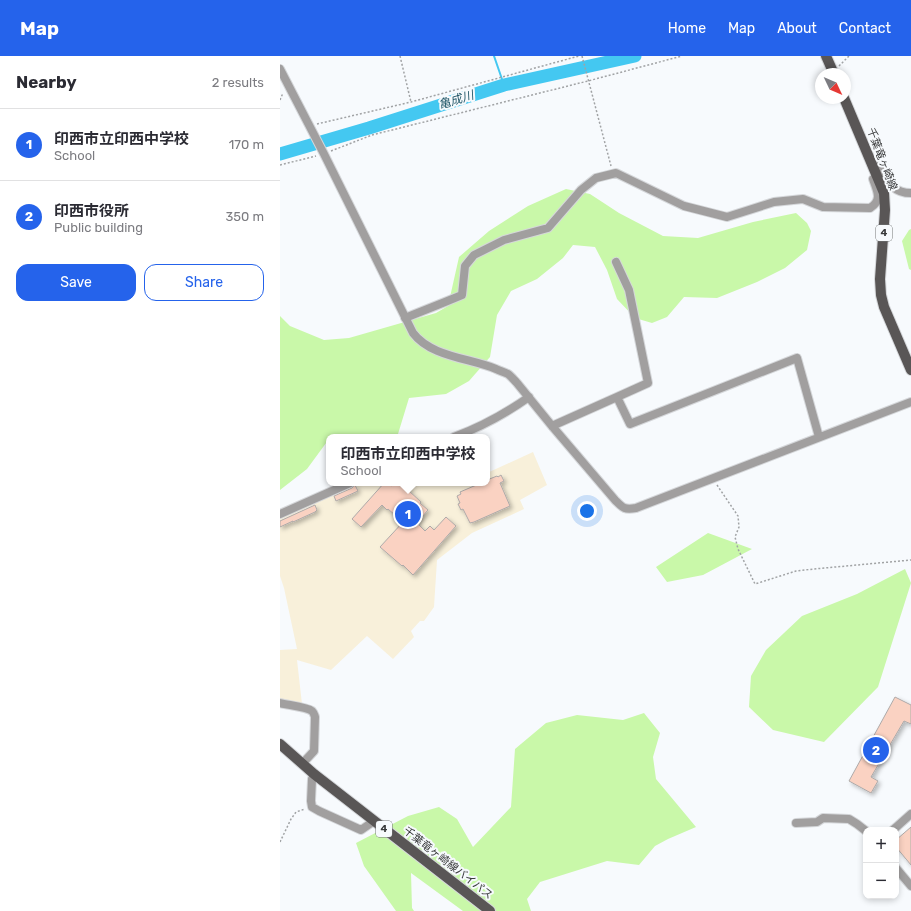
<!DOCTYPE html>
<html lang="en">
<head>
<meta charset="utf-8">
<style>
  body { margin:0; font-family:Rubik,"Noto Sans JP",sans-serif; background:#f2f2f3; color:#2b2b33 }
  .controls { position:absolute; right:12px; bottom:12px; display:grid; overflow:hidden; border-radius:8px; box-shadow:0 2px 6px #0003 }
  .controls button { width:36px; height:36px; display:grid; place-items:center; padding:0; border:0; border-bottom:1px solid #e1e1e2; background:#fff; color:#2b2b33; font:20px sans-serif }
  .compass { position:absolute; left:535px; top:12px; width:36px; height:36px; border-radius:50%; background:#fff; box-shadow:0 2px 6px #0003; rotate:134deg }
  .you { position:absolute; left:307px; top:455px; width:14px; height:14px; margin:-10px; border:3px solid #fff; border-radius:50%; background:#1a73e8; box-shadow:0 0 0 6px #1a73e833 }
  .badge { display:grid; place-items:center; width:26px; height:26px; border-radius:50%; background:#2563eb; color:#fff; font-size:13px; font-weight:700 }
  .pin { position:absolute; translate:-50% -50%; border:2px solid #fff; box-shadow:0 1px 4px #0006 }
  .popup { position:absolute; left:46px; top:378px; width:164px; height:52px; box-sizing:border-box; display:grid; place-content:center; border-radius:8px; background:#fff; filter:drop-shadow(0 1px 3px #0005); font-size:13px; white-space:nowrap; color:#7c7c81 }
  .popup b { font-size:15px; color:#2b2b33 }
  .popup::after { content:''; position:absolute; left:50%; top:100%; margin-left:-8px; border:8px solid transparent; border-top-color:#fff }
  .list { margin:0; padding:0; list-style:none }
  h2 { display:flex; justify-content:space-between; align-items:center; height:52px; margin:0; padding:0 16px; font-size:17px }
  h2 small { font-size:13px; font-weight:400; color:#7c7c81 }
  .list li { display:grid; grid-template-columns:26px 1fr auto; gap:12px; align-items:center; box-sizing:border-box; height:72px; padding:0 16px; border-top:1px solid #e1e1e2 }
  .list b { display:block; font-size:15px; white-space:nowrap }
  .list p { margin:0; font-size:13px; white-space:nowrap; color:#7c7c81 }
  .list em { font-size:13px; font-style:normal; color:#7c7c81 }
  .actions { display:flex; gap:8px; padding:12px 16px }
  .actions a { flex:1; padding:9px 0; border:1px solid #2563eb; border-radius:12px; text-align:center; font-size:14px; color:#2563eb }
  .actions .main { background:#2563eb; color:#fff }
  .map { position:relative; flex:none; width:631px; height:855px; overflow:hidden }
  header { display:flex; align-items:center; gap:24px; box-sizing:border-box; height:56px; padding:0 20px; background:#2563eb; color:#fff }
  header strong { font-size:19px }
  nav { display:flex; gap:22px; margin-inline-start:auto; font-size:14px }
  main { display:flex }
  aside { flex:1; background:#fff }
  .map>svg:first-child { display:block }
  .education { fill:#f8f0da }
  .green { fill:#c9f8a9 }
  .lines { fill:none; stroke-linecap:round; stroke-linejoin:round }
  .stream { stroke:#44c8f1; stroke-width:2 }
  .river { stroke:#44c8f1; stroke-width:13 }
  .building { fill:#fad2c2; stroke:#aeaaa9; filter:url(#shadow) }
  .minor-casing { stroke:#d5d7da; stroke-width:10 }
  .primary-casing { stroke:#d5d7da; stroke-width:12 }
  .path { stroke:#a1a3a5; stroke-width:1.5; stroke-dasharray:2 2; stroke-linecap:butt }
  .minor { stroke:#a19f9f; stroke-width:8 }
  .primary { stroke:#595656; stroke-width:10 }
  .labels { text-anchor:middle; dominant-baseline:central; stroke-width:4; stroke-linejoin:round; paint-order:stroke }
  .shield { fill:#f7fafd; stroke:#727475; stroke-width:1 }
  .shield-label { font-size:10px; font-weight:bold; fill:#393a3b }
  .street-label { font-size:11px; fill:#393a3b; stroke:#f7fafd }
  .water-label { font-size:12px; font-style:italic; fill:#24596a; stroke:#f7fafd }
</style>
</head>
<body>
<header>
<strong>Map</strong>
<nav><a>Home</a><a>Map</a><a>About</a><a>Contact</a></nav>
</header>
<main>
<aside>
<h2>Nearby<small>2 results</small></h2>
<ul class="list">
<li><span class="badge">1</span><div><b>印西市立印西中学校</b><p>School</p></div><em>170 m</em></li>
<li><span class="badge">2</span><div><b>印西市役所</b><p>Public building</p></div><em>350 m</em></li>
</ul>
<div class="actions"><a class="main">Save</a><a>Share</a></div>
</aside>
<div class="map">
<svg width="631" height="855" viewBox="0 0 631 855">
  <defs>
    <filter id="shadow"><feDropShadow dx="2.5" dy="2.5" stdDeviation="2" flood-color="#0004"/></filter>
  </defs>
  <rect width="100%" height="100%" fill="#f7fafd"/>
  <!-- education -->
  <path class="education" d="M253,396L267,429L240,444L244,453L192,477L157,504L154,551L144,565H140L131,575L134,581L113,603L87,580L51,614L17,604L22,648L0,643V594L17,593L4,532L0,520V463L79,427H207V417Z"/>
  <!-- green -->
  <path class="green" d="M286,133L310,138L339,157L383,180L418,182L473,166L516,157L527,167L531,175L527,194L505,212L477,226L437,242L404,241L387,261L372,267L355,262L337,243L327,214L315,191L293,189L283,202L257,223L231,235L217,259L210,301L189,325L166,338L129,342L118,378L104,381H58L52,379L51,381H49V383L27,413L0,434V260L10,270L44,284L69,282L156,257L168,250L179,201L209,175L248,150Z
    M631,173V214L629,213L622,185L629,174Z
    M428,477L472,493L423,519L387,526L376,511Z
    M625,513L631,527L598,631L544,686L493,674L469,651L471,620L486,594L522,560L577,538Z
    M364,657L380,677L373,701L376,723L416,771L388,783L375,790L359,809L327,805L260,826L247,843L251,855H183L131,817L132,852L134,855H116L84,810L76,787L128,760L159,751L177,763L193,791L231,751L235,693L266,667L297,659L343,664Z"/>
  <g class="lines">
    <!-- stream -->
    <path class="stream" d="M214,0L224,29"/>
    <!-- river -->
    <path class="river" d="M0,98L89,72L224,29L355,0"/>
  </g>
  <!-- building -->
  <path class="building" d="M221,419L224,425L220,427L230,450L194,466L190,467L183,453L181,454L178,448L180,447L177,440L181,438L180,436L201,427H207V424L217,420L218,421Z
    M104,427H108L112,430L115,427H132L127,433L141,446L140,447L148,454L137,467L145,475L150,470L154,474L166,461L176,470L133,519L123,509L122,510L100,491L123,466L108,453L107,454L102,449L81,471L72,463Z
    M75,429L78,435L56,445L54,440L72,432Z
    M35,449L37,454L35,456L13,466V465L0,471V465Z
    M615,641L631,649V668L624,665L591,721L598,725L591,737L569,725Z
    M631,771V809L616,791V784Z"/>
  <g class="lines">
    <!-- minor casing -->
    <g class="minor-casing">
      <path id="minor" d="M0,13L44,98L133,277C151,301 190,302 216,313C220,315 224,316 228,318C231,320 234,324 237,327L272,370L335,444C343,452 344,454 356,452L631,346
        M336,206L349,234L368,327L337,341
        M125,262L165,246L182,239L185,210L194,199L224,184L268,172L301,134L316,122L336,117L404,150L447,161L494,146L523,143L543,151L590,152C603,144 597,135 593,123H595L597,119L598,111L599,110C608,125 612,137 631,137
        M272,370L337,341L350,368L517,302L539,381
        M174,381C201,371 225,358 249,341
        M0,458L70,427
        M0,647C7,649 27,651 32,655C34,657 34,658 35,661L34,695L22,708
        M32,723L31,745L32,751L39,755L81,774L94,765
        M516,767L537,766L543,762L569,763L577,768L586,775
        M613,774L631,758
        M616,812L631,830"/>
    </g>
    <!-- primary casing -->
    <g class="primary-casing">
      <path id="primary" d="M546,0L554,18
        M564,42L604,137L605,154L600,223L601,239L604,251L631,314
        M0,688L34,718L210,855"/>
    </g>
    <!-- path -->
    <path class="path" d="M120,0L131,46
      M302,0L331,110
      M559,10L569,0
      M0,44L3,37
      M37,68L131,46L299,0
      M51,95L92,79L308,25L402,0
      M0,109L36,100
      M437,429L458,460L459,471L455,481L458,493L475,528L516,515L534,513L631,504
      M0,786L11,763L16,756L25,753"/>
    <!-- minor -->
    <use href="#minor" class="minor"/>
    <!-- primary -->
    <use href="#primary" class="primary"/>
  </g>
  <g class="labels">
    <!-- shield labels -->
    <g class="shield">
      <rect x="596" y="169" width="16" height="16" rx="3"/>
      <rect x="96" y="765" width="16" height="16" rx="3"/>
    </g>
    <g class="shield-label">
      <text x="604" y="177">4</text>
      <text x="104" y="773">4</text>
    </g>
    <!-- street labels -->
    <g class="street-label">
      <text transform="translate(602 103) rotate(69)">千葉竜ヶ崎線</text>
      <text transform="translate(168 807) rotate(38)">千葉竜ヶ崎線バイパス</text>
    </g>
    <!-- water labels -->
    <g class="water-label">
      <text transform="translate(176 44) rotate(-17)">亀成川</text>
    </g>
  </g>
</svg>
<div class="controls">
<button>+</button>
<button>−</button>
</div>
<svg class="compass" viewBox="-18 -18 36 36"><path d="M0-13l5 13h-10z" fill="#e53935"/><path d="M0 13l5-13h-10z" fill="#7c7c81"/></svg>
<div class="you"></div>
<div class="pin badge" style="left:128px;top:458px">1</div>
<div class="popup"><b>印西市立印西中学校</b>School</div>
<div class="pin badge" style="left:596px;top:694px">2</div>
</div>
</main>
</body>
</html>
